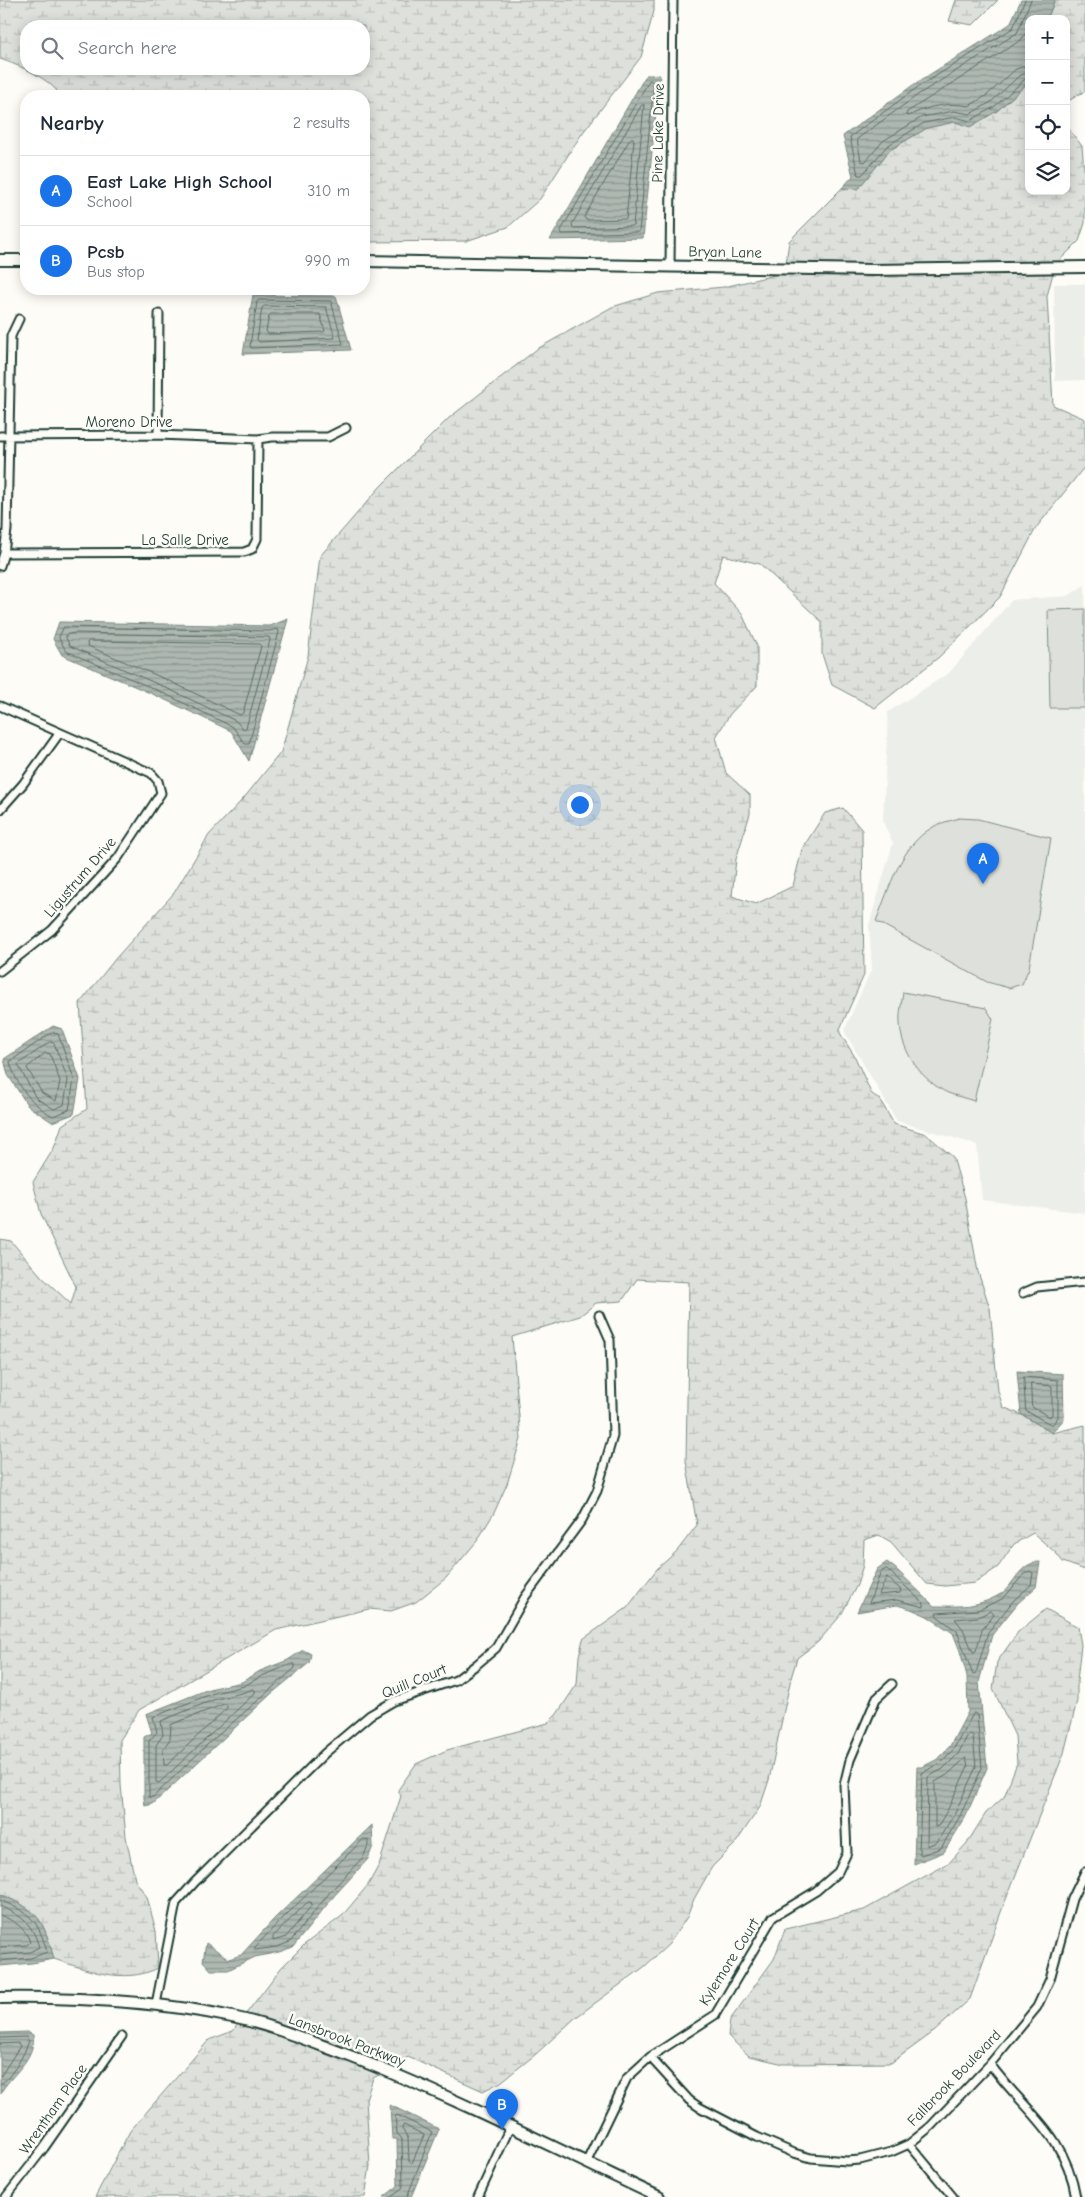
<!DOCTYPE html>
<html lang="en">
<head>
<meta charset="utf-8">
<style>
  body { margin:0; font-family:"Comic Neue",sans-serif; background:#f6f6f7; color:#1f2937 }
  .controls { position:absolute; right:15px; top:15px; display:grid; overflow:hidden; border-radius:10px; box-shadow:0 2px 12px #0003 }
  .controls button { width:45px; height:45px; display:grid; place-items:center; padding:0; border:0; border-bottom:1px solid #e0e1e3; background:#fff; color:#1f2937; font:25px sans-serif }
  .you { position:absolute; left:579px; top:804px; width:18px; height:18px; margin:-12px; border:4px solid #fff; border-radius:50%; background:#1a73e8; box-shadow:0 0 0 8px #1a73e833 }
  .badge { display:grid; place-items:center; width:32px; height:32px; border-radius:50%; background:#1a73e8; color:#fff; font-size:16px; font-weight:700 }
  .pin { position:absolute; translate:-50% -41px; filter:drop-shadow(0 1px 2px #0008) }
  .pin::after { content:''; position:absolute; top:26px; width:18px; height:15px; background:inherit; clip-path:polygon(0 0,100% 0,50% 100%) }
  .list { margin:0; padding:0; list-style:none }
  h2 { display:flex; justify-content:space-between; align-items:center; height:65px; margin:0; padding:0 20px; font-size:21px }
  h2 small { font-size:16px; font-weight:400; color:#747a83 }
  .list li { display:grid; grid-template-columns:32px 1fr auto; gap:15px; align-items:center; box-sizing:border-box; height:70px; padding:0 20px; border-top:1px solid #e0e1e3 }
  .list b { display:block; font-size:19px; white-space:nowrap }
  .list p { margin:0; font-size:16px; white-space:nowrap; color:#747a83 }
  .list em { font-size:16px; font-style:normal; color:#747a83 }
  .icon { flex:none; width:28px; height:28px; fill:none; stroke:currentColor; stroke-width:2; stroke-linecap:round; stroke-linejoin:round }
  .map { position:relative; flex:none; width:1085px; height:2197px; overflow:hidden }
  .search { position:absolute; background:#fff; box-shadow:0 2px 12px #0003; left:20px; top:20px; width:350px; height:55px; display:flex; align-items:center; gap:12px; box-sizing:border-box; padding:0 18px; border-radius:20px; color:#747a83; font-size:19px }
  .panel { position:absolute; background:#fff; box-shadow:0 2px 12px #0003; left:20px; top:90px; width:350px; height:205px; border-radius:20px }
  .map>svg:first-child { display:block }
  .built { fill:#eceee9 }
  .green { fill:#dde0db; stroke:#7e8e88 }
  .wetland { fill:url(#wetland-marsh); stroke:#7e8e88; fill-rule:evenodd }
  .water { fill:url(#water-rules); stroke:#75877f }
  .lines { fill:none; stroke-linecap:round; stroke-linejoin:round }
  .shore { stroke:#586e66; stroke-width:1 }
  .street-casing { stroke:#1f3d34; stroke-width:11 }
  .secondary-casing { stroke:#1f3d34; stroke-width:14 }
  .street { stroke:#fdfcf7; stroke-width:7 }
  .secondary { stroke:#fdfcf7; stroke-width:10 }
  .labels { text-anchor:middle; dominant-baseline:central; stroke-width:5; stroke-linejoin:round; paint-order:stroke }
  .street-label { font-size:15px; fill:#1f3d34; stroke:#fdfcf7 }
</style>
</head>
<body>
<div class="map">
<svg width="1085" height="2197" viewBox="0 0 1085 2197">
  <defs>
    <pattern id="wetland-marsh" width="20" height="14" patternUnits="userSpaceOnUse" patternTransform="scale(1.25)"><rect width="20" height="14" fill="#dde0db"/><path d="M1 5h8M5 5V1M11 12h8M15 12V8" fill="none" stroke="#bdc1bd"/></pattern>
    <pattern id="water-rules" width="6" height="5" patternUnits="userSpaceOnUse" patternTransform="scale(1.25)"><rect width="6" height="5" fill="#aeb8b1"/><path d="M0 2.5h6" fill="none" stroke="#8d9791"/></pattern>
  </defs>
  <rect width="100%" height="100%" fill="#fdfcf7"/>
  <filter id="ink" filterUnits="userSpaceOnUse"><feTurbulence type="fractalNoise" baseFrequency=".02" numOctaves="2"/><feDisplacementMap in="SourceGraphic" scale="10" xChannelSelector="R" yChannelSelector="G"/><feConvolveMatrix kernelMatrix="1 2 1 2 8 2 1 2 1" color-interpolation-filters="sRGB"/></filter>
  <g filter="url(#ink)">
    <!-- built -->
    <path class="built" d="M1054,284H1085V380L1055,381Z
      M1085,585V1213L982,1200L977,1145L897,1121L844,1031L872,968L869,925L893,843L883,822L888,712L949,673L1012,600L1068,596Z"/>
    <!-- green -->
    <path class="green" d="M1085,609V708H1050L1048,610Z
      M959,818L978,819L1051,838L1029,968L1022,984L1009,988L987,982L876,921C890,887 900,846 933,827C941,822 951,821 959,818Z
      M903,992L986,1008L993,1019L974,1101C965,1098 956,1096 948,1093C922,1081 901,1052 900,1023C899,1013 902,1002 903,992Z"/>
    <!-- wetland -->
    <path class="wetland" d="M0,0H654V11L641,57L581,135L540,199L508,227L466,241L364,242V96H60C52,79 18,65 0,59ZM26,26H364V69H26Z
      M956,0H998L973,25L949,21Z
      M1055,0H1085V91L1068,101V128L1082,146L1085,181V223L1079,241L1058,262L873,265L786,263L789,241L842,188H858L890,150L927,128L997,111L1029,82V191H1066V19H1047Z
      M783,273L873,275L1053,273L1047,296L1053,405L1085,419V466L1036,528L1000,597L939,657L875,708L832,685L822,654V622L760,564L723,555L714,583L742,614L757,646V686L730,714L716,737L726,773L750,795V814L736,859L732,896L756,904L793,886L802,849L825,813L843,808L862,830L864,975L840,1029V1033L855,1057L871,1093L880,1100L894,1124L926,1134L953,1157L965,1198L978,1272L990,1308L998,1391L1003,1407L1024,1416L1052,1433L1085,1425V1570L1063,1562L1056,1553L1033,1533L1014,1544L998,1567L975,1583L945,1586L927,1584L891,1542L879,1535L864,1540L863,1565L857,1585L841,1615L818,1642L797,1658L791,1678L769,1780L760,1807L735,1844L712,1867L694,1899L687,1917L669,1944L644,1967L575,2018L536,2054L501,2082L483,2091L408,2057L392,2067L288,2027L245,2015L281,1968L305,1944L342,1916L368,1885L379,1865L401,1796L398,1790L416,1764L447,1750L548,1723L557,1714L577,1684L579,1656L583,1639L627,1608L657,1569L677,1551L697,1525L686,1461L689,1282L637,1279L622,1301L596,1303L580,1316L512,1337L521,1439L507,1484L494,1513L477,1541L446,1578L416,1602L391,1611L369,1609L276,1630L139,1710L120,1740L121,1785L126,1837L135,1880L147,1897L156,1931L158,1965V1968C124,1985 87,1970 54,1959C42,1917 40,1912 0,1894V1239L11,1241L42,1277L71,1304L76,1287L41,1214L33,1182L54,1148L62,1125L87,1109L80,1003L116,958L174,893L209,835L244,798L281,752L308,656L320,556L380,487L449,418L537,349L612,307L658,293L724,287Z
      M1046,1609L1078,1627L1081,1645L1077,1681V1701L1064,1753L1001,1912L970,1999L935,2031L891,2063L784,2064L749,2056L728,2036L730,2020L774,1959L785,1929L864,1910L949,1863L967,1843L986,1813L1004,1797L1017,1763L1015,1736L993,1689L997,1662L1018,1632Z
      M238,2024L285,2037L381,2074L373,2078L366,2099L370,2166L365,2197H95L130,2131L209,2040L233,2031Z"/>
    <!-- water -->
    <path class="water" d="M1021,0H1055L1047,19H1029V82L997,111L970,127L955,122L927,128L890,150L858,189L842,188L853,176L843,136L913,85L1010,24Z
      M646,75H660L643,238L550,240Z
      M253,295L336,296L351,350L243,354Z
      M288,619L249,761L231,731L157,696L62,655L53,639L59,622L270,626Z
      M53,1026L62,1029L80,1079L74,1114L52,1122L28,1106L8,1075L4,1059Z
      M1017,1371L1063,1374L1064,1419L1052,1433L1021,1414Z
      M887,1562L896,1569L934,1606C959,1606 976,1608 999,1595C1014,1587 1019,1562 1040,1562L1036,1587L1018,1603L992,1635L979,1682L987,1768L965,1818L944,1852L914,1864L917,1767H922L936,1760L950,1746L968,1712L967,1676L960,1651L953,1633L927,1616L911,1609L897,1605L857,1612L877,1569Z
      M303,1650L311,1654L309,1663L271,1694L153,1804L145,1806L144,1798V1737L152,1733L146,1714L209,1689L242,1682L260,1671L288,1660Z
      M372,1825L373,1846L368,1859L334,1896L293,1947L279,1952L255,1957L228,1970H211L203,1961L206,1943L229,1959L241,1955L275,1918Z
      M0,1894C40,1912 42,1917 54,1959L32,1963L0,1966Z
      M27,2032L33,2035C36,2060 10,2075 0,2094V2033Z
      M390,2105L439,2129L411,2197H384L398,2186L397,2139H392Z"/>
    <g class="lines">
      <!-- shore -->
      <path class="shore" d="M1025,0L1013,28L915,89L850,137L858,175H862L887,146L924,123L955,117L970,121L994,107L1024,80L1029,79
        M1029,29L1021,40L907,112L906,115L909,116C927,106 948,102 969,106L986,96L1016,69L1029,65
        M1029,73L1020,75L991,102L970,114L954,111L922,117L883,141L865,162L861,161L857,139L919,94L1017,33L1031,0
        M650,80L654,83L639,232L562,234L561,231Z
        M644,105L633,226L573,228L572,224L641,106Z
        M633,138L634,141L626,219L586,220L584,217L630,139Z
        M259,300L331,301L343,344L251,348L250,345L257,302Z
        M265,306L326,307L335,338L259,342L257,339L262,308Z
        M271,314H320L325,331L323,332L268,334L266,331L269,316Z
        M64,627L269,631L278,629L279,632L249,744H245L233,727L159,691L66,651L59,638Z
        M75,633L269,637L270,640L246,728L243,729L236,721L162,686L70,646L66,638V635Z
        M90,641L259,644L261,646L243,713L240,715L165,679L88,646L87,643Z
        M53,1032L58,1034L74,1079L69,1110L53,1116C32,1105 16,1085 10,1062Z
        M50,1042L54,1043L68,1080L64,1105L54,1109L36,1098L18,1065Z
        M46,1053L50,1054L60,1081L56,1101L42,1093L27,1068Z
        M1024,1377L1058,1380V1417L1052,1425L1026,1411Z
        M1031,1384L1052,1386V1414L1050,1417L1032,1407Z
        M887,1569L924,1604V1607L897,1600L869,1603L881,1572Z
        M1030,1571L1033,1573L1031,1585L1014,1600L988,1632L976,1673L973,1675L957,1631L937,1616L936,1613L978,1610L1004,1598L1023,1575Z
        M887,1577L901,1590L900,1593L879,1595Z
        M991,1611L994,1615L982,1630L976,1651L973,1652L963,1629L955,1619L978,1617Z
        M292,1664H295V1668L208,1744L153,1797H149V1741L157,1732L153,1717L211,1694L244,1686L262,1676Z
        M253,1689L255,1690V1693L159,1783L156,1782V1745L163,1735L161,1721L213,1700L245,1692Z
        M225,1704L227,1705V1708L167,1765H164L163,1749L170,1739L171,1725Z
        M974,1713L977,1715L982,1768L960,1816L941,1848L921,1855L919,1853L922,1773L939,1764L953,1750Z
        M971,1734L973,1736L976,1767L955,1813L937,1842L927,1846L928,1777L943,1769L958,1754L968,1735Z
        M966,1758L968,1766L948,1809L938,1826L935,1827V1782L947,1775Z
        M364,1839L368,1840V1845L364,1856L330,1892L290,1942L277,1947L255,1950V1947L279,1922Z
        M0,1900C30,1913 38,1919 47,1952L31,1958L0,1961
        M308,1902H311L312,1905L286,1937L273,1941V1937Z
        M0,1906C22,1916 32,1923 39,1947L30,1952L0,1955
        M0,1915C14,1921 25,1927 30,1942L27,1945L0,1947
        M0,2038L26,2037L29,2041C23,2057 13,2075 0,2085
        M0,2044L18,2043L20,2046L0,2077
        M404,2125L424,2135L412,2163L409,2161L408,2138L402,2129Z
        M391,2197L401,2190L403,2186L402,2139L397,2133L395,2117L397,2115L432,2132L407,2197"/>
      <!-- street casing -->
      <g class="street-casing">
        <path id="street" d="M670,265L673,0
          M158,435L159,314
          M0,436L158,435L258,439L272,437H328L346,428
          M4,553L244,552L252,549L257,539L258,439
          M0,566L4,553L7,530L11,336L19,319
          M0,706L151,773L158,781L161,793L118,858L52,930L0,971
          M0,810L23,784L59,734
          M1023,1293L1037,1287L1085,1282
          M156,2004L176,1903L195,1882L325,1753L370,1715L394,1701L456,1680L476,1665L496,1648L525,1597L582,1520L597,1491L613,1436L610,1340L599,1315
          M650,2057L689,2100L699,2107L757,2137L794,2153L811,2158L847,2161L860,2160L891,2152L909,2144L930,2127L990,2064L1037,2007L1050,1979L1072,1899L1085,1872
          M990,2064C1025,2112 1065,2132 1076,2197
          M909,2144L953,2197
          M586,2163L627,2078L650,2057L715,2015L773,1917L816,1891L838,1872L847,1853L844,1785L850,1760L876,1699L892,1684
          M6,2197L44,2148L122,2036
          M478,2197L510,2127"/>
      </g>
      <!-- secondary casing -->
      <g class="secondary-casing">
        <path id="secondary" d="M0,260H26
          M364,261L873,270L1085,267
          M0,1998C78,1997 156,2001 232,2017C272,2025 309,2041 347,2055C453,2096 556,2149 659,2197"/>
      </g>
      <!-- street -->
      <use href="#street" class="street"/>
      <!-- secondary -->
      <use href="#secondary" class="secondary"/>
    </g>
  </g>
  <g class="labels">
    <!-- street labels -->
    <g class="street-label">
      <text transform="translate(658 133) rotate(-89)">Pine Lake Drive</text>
      <text transform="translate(725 252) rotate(1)">Bryan Lane</text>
      <text x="129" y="422">Moreno Drive</text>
      <text x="185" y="540">La Salle Drive</text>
      <text transform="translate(80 877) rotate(-49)">Ligustrum Drive</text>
      <text transform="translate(414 1681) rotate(-22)">Quill Court</text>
      <text transform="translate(729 1962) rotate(-58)">Kylemore Court</text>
      <text transform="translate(347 2040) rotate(21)">Lansbrook Parkway</text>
      <text transform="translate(954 2078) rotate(-46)">Fallbrook Boulevard</text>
      <text transform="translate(53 2109) rotate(-55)">Wrentham Place</text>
    </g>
  </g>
</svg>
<div class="controls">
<button>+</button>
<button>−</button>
<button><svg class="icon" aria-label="locate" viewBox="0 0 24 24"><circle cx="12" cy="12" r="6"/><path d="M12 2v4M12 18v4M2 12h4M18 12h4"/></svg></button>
<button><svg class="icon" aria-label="layers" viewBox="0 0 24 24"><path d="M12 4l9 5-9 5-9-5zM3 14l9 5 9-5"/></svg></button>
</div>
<div class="you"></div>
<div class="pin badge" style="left:983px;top:884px">A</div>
<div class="pin badge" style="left:502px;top:2130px">B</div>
<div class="search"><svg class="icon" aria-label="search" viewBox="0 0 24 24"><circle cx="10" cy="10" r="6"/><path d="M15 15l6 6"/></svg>Search here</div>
<section class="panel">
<h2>Nearby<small>2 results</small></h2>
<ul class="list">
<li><span class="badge">A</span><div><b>East Lake High School</b><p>School</p></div><em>310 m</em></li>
<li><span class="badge">B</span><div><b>Pcsb</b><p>Bus stop</p></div><em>990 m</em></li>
</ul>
</section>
</div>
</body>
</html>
